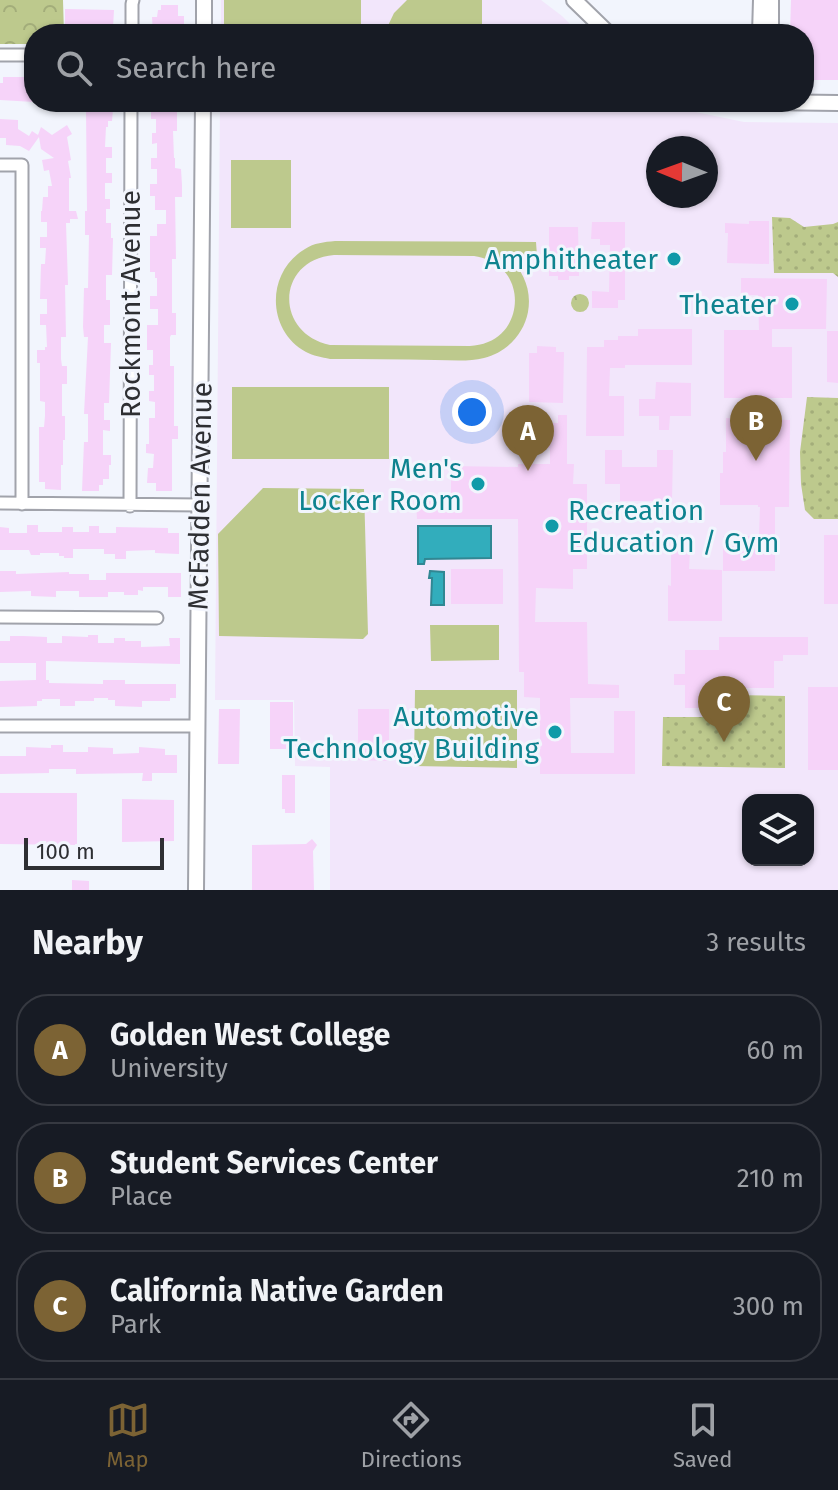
<!DOCTYPE html>
<html lang="en">
<head>
<meta charset="utf-8">
<style>
  body { margin:0; font-family:"Fira Sans",sans-serif; background:#242831; color:#f1f3f6 }
  .controls { position:absolute; right:24px; bottom:24px; display:grid; overflow:hidden; border-radius:16px; box-shadow:0 2px 6px #0004 }
  .controls button { width:72px; height:72px; display:grid; place-items:center; padding:0; border:0; border-bottom:2px solid #363941; background:#171b24; color:#f1f3f6; font:40px sans-serif }
  .compass { position:absolute; left:646px; top:136px; width:72px; height:72px; border-radius:50%; background:#171b24; box-shadow:0 2px 6px #0004; rotate:271deg }
  .scale { position:absolute; left:24px; bottom:20px; width:140px; box-sizing:border-box; padding-left:8px; border:4px solid #2e2f33; border-top:0; font-size:22px; line-height:28px; white-space:nowrap; color:#2e2f33; -webkit-text-stroke:6px #f2f5fd; paint-order:stroke }
  .you { position:absolute; left:472px; top:412px; width:28px; height:28px; margin:-20px; border:6px solid #fff; border-radius:50%; background:#1a73e8; box-shadow:0 0 0 12px #1a73e833 }
  .badge { display:grid; place-items:center; width:52px; height:52px; border-radius:50%; background:#7c6334; color:#fff; font-size:26px; font-weight:700 }
  .pin { position:absolute; translate:-50% -66px; filter:drop-shadow(0 2px 4px #0008) }
  .pin::after { content:''; position:absolute; top:42px; width:28px; height:24px; background:inherit; clip-path:polygon(0 0,100% 0,50% 100%) }
  .list { margin:0; padding:0; list-style:none }
  h2 { display:flex; justify-content:space-between; align-items:center; height:104px; margin:0; padding:0 32px; font-size:34px }
  h2 small { font-size:26px; font-weight:400; color:#9ea1a6 }
  .list li { display:grid; grid-template-columns:52px 1fr auto; gap:24px; align-items:center; box-sizing:border-box; height:112px; margin:0 16px 16px; padding:0 16px; border:2px solid #363941; border-radius:32px }
  .list b { display:block; font-size:30px; white-space:nowrap }
  .list p { margin:0; font-size:26px; white-space:nowrap; color:#9ea1a6 }
  .list em { font-size:26px; font-style:normal; color:#9ea1a6 }
  .icon { flex:none; width:44px; height:44px; fill:none; stroke:currentColor; stroke-width:2; stroke-linecap:round; stroke-linejoin:round }
  .map { position:relative; flex:none; width:838px; height:890px; overflow:hidden }
  .search { position:absolute; background:#171b24; box-shadow:0 2px 6px #0004; left:24px; right:24px; top:24px; height:88px; display:flex; align-items:center; gap:20px; box-sizing:border-box; padding:0 28px; border-radius:32px; color:#9ea1a6; font-size:30px }
  .sheet { height:488px; background:#171b24 }
  nav { display:flex; justify-content:space-around; align-items:center; box-sizing:border-box; height:112px; border-top:2px solid #363941; background:#171b24; font-size:22px; color:#9ea1a6 }
  nav a { display:grid; justify-items:center; gap:4px }
  nav .on { color:#7c6334 }
  .map>svg:first-child { display:block }
  .education { fill:#f2e6fb; fill-rule:evenodd }
  .grass { fill:url(#grass-dots) }
  .forest { fill:url(#forest-crowns) }
  .pitch { fill:#bdc98d; fill-rule:evenodd }
  .water { fill:#32adbc; stroke:#318793; stroke-width:2 }
  .building { fill:#f6d3f9 }
  .lines { fill:none; stroke-linecap:round; stroke-linejoin:round }
  .minor-casing { stroke:#a1a3ab; stroke-width:15 }
  .tertiary-casing { stroke:#a1a3ab; stroke-width:18 }
  .minor { stroke:#fff; stroke-width:11 }
  .tertiary { stroke:#fff; stroke-width:14 }
  .culture-dot { fill:#0f9aa8; stroke:#f2f5fd; stroke-width:3 }
  .labels { text-anchor:middle; dominant-baseline:central; stroke-width:6; stroke-linejoin:round; paint-order:stroke }
  .culture-label { font-size:28px; fill:#0d838f; stroke:#f2f5fd; text-anchor:end }
  .street-label { font-size:28px; fill:#2e2f33; stroke:#f2f5fd }
</style>
</head>
<body>
<div class="map">
<svg width="838" height="890" viewBox="0 0 838 890">
  <defs>
    <pattern id="grass-dots" width="8" height="8" patternUnits="userSpaceOnUse" patternTransform="scale(2)"><rect width="8" height="8" fill="#bdc98d"/><path d="M2 2h.1M6 6h.1" fill="none" stroke="#a3ad7a" stroke-width="1.8" stroke-linecap="round"/></pattern>
    <pattern id="forest-crowns" width="20" height="18" patternUnits="userSpaceOnUse" patternTransform="scale(2)"><rect width="20" height="18" fill="#bdc98d"/><path d="M2 6a3 3 0 1 1 6 0M12 15a3 3 0 1 1 6 0" fill="none" stroke="#a3ad7a"/></pattern>
  </defs>
  <rect width="100%" height="100%" fill="#f2f5fd"/>
  <!-- education -->
  <path class="education" d="M221,0H541L562,16L580,34H221Z
    M220,102H669L691,111L744,122L838,123V890H330V767L295,766L294,700H215ZM658,148H706V196H658ZM748,800H808V860H748Z"/>
  <!-- grass -->
  <path class="grass" d="M772,217L790,218L804,227L833,224L838,222V277L833,273H774Z
    M807,397L838,398V519H814L805,510L801,484L800,452Z
    M731,695L785,696V768L662,766L663,717H730Z"/>
  <!-- forest -->
  <path class="forest" d="M0,0H63L64,34H34V44H0Z
    M571 303a9 9 0 1 1 18 0a9 9 0 1 1-18 0Z"/>
  <!-- pitch -->
  <path class="pitch" d="M224,0H361V34H224Z
    M407,0H482V34H384L394,13Z
    M231,160H291V228H231Z
    M335,241L536,242L537,256H509C523,272 532,289 528,312C524,334 506,353 484,358C468,362 451,360 435,360C400,359 365,359 330,359C322,357 313,356 306,352C266,330 266,272 305,249C314,243 324,242 335,241ZM334,255L474,256C485,258 495,261 502,269C524,290 517,331 488,342C482,345 476,345 470,346L330,345C274,333 276,260 334,255Z
    M232,387H389V459H232Z
    M263,488L364,489L368,634L363,639L219,636L218,534Z
    M430,625H499V660L431,661Z
    M415,690H517V768L414,766Z"/>
  <!-- water -->
  <path class="water" d="M418,526H491V558L425,559L424,564H418Z
    M430,571L444,572V605H431L432,578H429Z"/>
  <!-- building -->
  <path class="building" d="M791,0H838V80H804V34H790Z
    M161,5H178V16H184V26L162,27V34H153L152,17H157L158,10H161Z
    M65,9L114,10L113,28H101V34H65Z
    M3,77H28V84H34V102L0,100V83H3Z
    M158,102H177V131H173L174,158H175V168L181,169L182,185V197H175L176,259H172V313H176V335H171L170,337V366H174V426H178V439H172V491H156V483H147L148,468H153L154,454L146,453V444H149V418H155V402L149,401V391H154V375H149V365H153V350H147V325H158V309H150V296H157V278H155V272H150V236H157V224H166V210H155V196H150V184H157V169H151V158H157V143L152,144V133H156V119H151V107H158Z
    M113,109L112,121H108V127H106L105,147H112V158H106V173H112V183H105V199H110V209H106V223H111V238H113L112,275H106V300H110V325H104V343H111L109,403H104V420H110V431L103,430V455H111V465H109V479H103V485H99V491H82L84,442H88V414H84L88,337H84L83,327L84,288H88L89,235H85V211H87L86,110Z
    M0,119L18,120V129L29,136L32,131L38,135L41,127L52,135L67,125L72,134L67,137L71,160L68,161L71,178H69V211H76L78,219H70V223H66L68,285H65L66,337H61V359L62,366H67V384H62V416H65V440H63V465H61V490L45,489V482H39V427H44L45,416V402L40,401V363H37V350H45V347H47L46,325H40V314H47V299H40L41,264H45L46,248H40V237H47V222H41V211H42L43,197H48V186H52L49,170L44,171L42,160L54,158L41,149L39,137L29,151L20,146L6,145V138H0Z
    M749,221H769V264L727,263L728,233H725V223L749,224Z
    M592,222H625V300H618V308H592V291L609,292L610,245H600V239H591Z
    M549,227H578L579,276H569V280H558V276H549Z
    M741,278L827,279L826,329H772V347H792V398H724V330H759L758,295H741Z
    M638,329H692V365H625V368H610L609,396H624V436H586L587,347H604V340H618V336H638Z
    M827,331H838V383L827,382Z
    M537,346L556,347V352H564L563,403L529,402V353H537Z
    M656,382L691,383V416H670L669,430H659V416H639V399H655Z
    M558,415H567V464H574L573,484H587V569H573V589L536,588L535,622H587L588,684L619,685V698H570L571,753H614V711H635V774H540V698L524,697V672H519L518,519H417L416,501H451V466L518,467V464H550V448H535V432H541V423H558Z
    M726,418L790,420L789,507H775V571H723V536H759L760,507H758V505H720V473H723V452H726Z
    M605,450H622V467H657V450H673L672,501H620V484H605Z
    M27,525H38V532H62V527H73V532H89V526H99V533H116V527L168,528V533H179V554L155,553V550L126,551V559H115V554H104V549H73V558H64V556H59V553H40V555H31L29,550H0V527L9,528V533H27Z
    M824,535H838V604H824Z
    M676,538H687V552H690L689,569L722,570V621H668V585L671,586V552H675Z
    M451,569H503V604H451Z
    M0,571H16V574L69,572V574H89V580H106V573H181V597H168V587H143V591L138,590V595H124V592H108V597H79V591H56V597L31,596V591L0,592Z
    M88,635H98V643H114V638H125V641H141V647L170,646L169,638H180V664L46,661V680H49V683L103,684V680H125V684H176V698H170V701H142V707L115,706V700H108V698H94V701H75V706H60V699H42V701H37V706L0,707V681L36,680V663H0V641H10V636H23L47,637V643H62V636L88,637Z
    M719,637H808V655H783V661H774V688H723V708H685V685H674V674H685V650H719Z
    M808,687H838V770H808Z
    M270,702H293V749H270Z
    M219,709H240L239,764H218Z
    M358,709H389V761L358,760Z
    M51,745H63V752H88V747L113,748V754L139,753V747L165,749V755H177V773H152V781H142L143,773L76,774V769H49V773L0,774V756H26V747L51,748Z
    M282,775H295V813H285V809H282Z
    M0,793H77V845L0,844Z
    M122,799L174,800V841L122,842Z
    M312,839L317,845L313,851L314,890H252V845L306,844Z
    M72,880L89,881V890H72Z"/>
  <g class="lines">
    <!-- minor casing -->
    <g class="minor-casing">
      <path id="minor" d="M132,34V4L133,0
        M0,55H34
        M0,165H22V504
        M0,503L200,505
        M130,506L131,102
        M0,617L157,618
        M0,726H197"/>
    </g>
    <!-- tertiary casing -->
    <g class="tertiary-casing">
      <path id="tertiary" d="M574,0L609,34
        M771,0V34
        M204,34V0
        M760,34L761,0
        M754,102L838,103
        M196,890L203,102"/>
    </g>
    <!-- minor -->
    <use href="#minor" class="minor"/>
    <!-- tertiary -->
    <use href="#tertiary" class="tertiary"/>
  </g>
  <!-- markers -->
  <g class="culture-dot">
    <circle cx="674" cy="259" r="8"/>
    <circle cx="792" cy="304" r="8"/>
    <circle cx="478" cy="484" r="8"/>
    <circle cx="552" cy="526" r="8"/>
    <circle cx="555" cy="732" r="8"/>
  </g>
  <g class="labels">
    <!-- culture labels -->
    <g class="culture-label">
      <text x="658" y="259">Amphitheater</text>
      <text x="776" y="304">Theater</text>
      <text x="462" y="468">Men's<tspan x="462" dy="32">Locker Room</tspan></text>
      <text x="568" y="510" text-anchor="start">Recreation<tspan x="568" dy="32">Education / Gym</tspan></text>
      <text x="539" y="716">Automotive<tspan x="539" dy="32">Technology Building</tspan></text>
    </g>
    <!-- street labels -->
    <g class="street-label">
      <text transform="translate(130 304) rotate(-90)">Rockmont Avenue</text>
      <text transform="translate(200 496) rotate(-89)">McFadden Avenue</text>
    </g>
  </g>
</svg>
<div class="controls">
<button><svg class="icon" aria-label="layers" viewBox="0 0 24 24"><path d="M12 4l9 5-9 5-9-5zM3 14l9 5 9-5"/></svg></button>
</div>
<svg class="compass" viewBox="-18 -18 36 36"><path d="M0-13l5 13h-10z" fill="#e53935"/><path d="M0 13l5-13h-10z" fill="#9ea1a6"/></svg>
<div class="scale">100 m</div>
<div class="you"></div>
<div class="pin badge" style="left:528px;top:471px">A</div>
<div class="pin badge" style="left:756px;top:461px">B</div>
<div class="pin badge" style="left:724px;top:742px">C</div>
<div class="search"><svg class="icon" aria-label="search" viewBox="0 0 24 24"><circle cx="10" cy="10" r="6"/><path d="M15 15l6 6"/></svg>Search here</div>
</div>
<section class="sheet">
<h2>Nearby<small>3 results</small></h2>
<ul class="list">
<li><span class="badge">A</span><div><b>Golden West College</b><p>University</p></div><em>60 m</em></li>
<li><span class="badge">B</span><div><b>Student Services Center</b><p>Place</p></div><em>210 m</em></li>
<li><span class="badge">C</span><div><b>California Native Garden</b><p>Park</p></div><em>300 m</em></li>
</ul>
</section>
<nav>
<a class="on"><svg class="icon" aria-label="map" viewBox="0 0 24 24"><path d="M3 6l6-2 6 2 6-2v14l-6 2-6-2-6 2zM9 4v14M15 6v14"/></svg>Map</a>
<a><svg class="icon" aria-label="directions" viewBox="0 0 24 24"><path d="M12 3l9 9-9 9-9-9zM9 14v-3h6M13 9l2 2-2 2"/></svg>Directions</a>
<a><svg class="icon" aria-label="saved" viewBox="0 0 24 24"><path d="M7 4h10v16l-5-4-5 4z"/></svg>Saved</a>
</nav>
</body>
</html>
